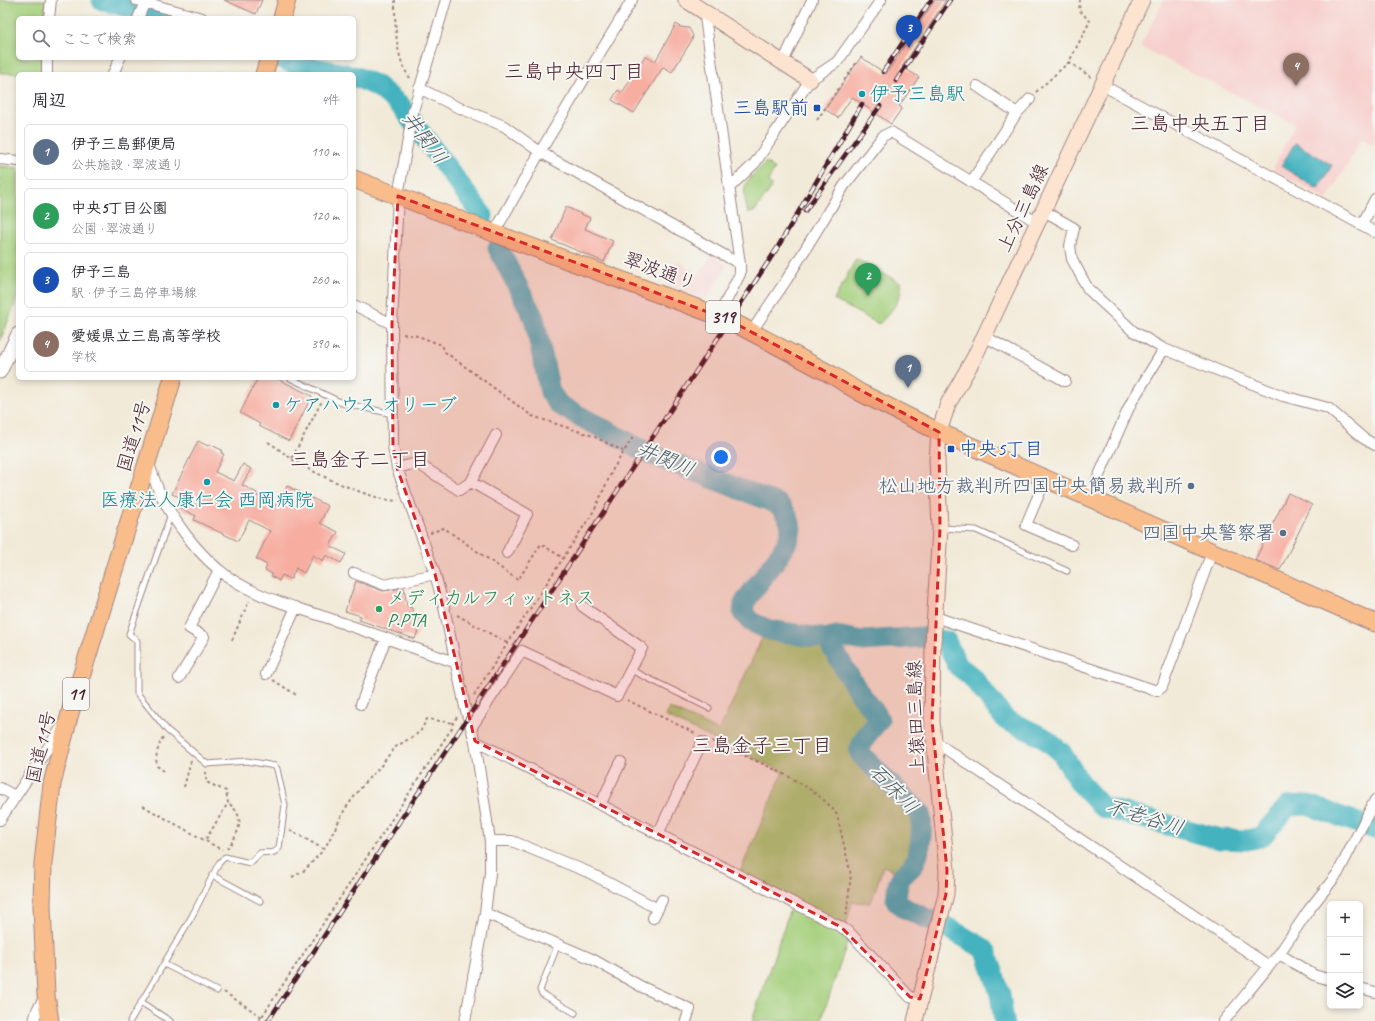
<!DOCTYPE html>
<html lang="ja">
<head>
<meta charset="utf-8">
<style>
  body { margin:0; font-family:Caveat,"Klee One",sans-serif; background:#f7f7f7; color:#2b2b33 }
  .controls { position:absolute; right:12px; bottom:12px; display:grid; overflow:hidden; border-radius:6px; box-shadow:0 2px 6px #0003 }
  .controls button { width:36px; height:36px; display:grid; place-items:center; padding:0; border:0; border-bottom:1px solid #e1e1e2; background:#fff; color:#2b2b33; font:20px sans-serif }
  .you { position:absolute; left:721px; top:457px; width:14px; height:14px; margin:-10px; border:3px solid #fff; border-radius:50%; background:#1a73e8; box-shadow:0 0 0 6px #1a73e833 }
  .badge { display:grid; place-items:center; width:26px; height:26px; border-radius:50%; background:#0b8043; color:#fff; font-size:13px; font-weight:700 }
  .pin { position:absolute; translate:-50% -33px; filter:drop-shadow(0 1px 2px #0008) }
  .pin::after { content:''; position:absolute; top:21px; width:14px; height:12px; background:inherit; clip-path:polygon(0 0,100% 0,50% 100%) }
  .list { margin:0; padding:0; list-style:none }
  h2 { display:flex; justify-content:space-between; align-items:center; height:52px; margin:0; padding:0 16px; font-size:17px }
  h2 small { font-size:13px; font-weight:400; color:#7c7c81 }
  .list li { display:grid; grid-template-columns:26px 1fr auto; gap:12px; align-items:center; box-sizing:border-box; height:56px; margin:0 8px 8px; padding:0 8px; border:1px solid #e1e1e2; border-radius:6px }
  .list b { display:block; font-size:15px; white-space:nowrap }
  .list p { margin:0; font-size:13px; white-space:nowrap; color:#7c7c81 }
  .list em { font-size:13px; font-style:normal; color:#7c7c81 }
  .icon { flex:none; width:22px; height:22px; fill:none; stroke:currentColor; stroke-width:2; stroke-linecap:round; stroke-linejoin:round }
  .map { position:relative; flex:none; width:1375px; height:1021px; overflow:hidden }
  .search { position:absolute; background:#fff; box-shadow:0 2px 6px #0003; left:16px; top:16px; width:340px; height:44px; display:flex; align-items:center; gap:10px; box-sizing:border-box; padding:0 14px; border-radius:6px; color:#7c7c81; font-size:15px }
  .panel { position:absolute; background:#fff; box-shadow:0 2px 6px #0003; left:16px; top:72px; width:340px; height:308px; border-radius:6px }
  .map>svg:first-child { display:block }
  .built { fill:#f7d0ce }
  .green { fill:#a4cf7b; stroke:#777753 }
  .water { fill:#44b3bf; stroke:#476975 }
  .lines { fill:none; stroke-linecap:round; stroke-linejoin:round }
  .river { stroke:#44b3bf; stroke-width:21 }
  .building { fill:#f7aea1 }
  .service-casing { stroke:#9e8482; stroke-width:7 }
  .minor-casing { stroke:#9e8482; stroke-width:12 }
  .tertiary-casing { stroke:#9e8482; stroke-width:15 }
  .secondary-casing { stroke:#9e8482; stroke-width:17 }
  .trunk-casing { stroke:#9e8482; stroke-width:19 }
  .path { stroke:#9e8482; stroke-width:2; stroke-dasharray:3 3; stroke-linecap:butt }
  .service { stroke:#fff; stroke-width:5 }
  .minor { stroke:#fff; stroke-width:10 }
  .tertiary { stroke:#fff; stroke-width:13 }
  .secondary { stroke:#fde4d1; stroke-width:15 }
  .trunk { stroke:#f9bc8b; stroke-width:17 }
  .rail-casing { stroke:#4a1f2b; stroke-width:4.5 }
  .rail { stroke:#f6f6f2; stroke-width:3; stroke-dasharray:9; stroke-linecap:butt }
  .marked { fill:#d62828; fill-opacity:0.2; stroke:#d62828; stroke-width:3; stroke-dasharray:8 5; stroke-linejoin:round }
  .culture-dot { fill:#0f9aa8; stroke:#f6f6f2; stroke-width:1.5 }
  .transit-dot { fill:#1a4fb4; stroke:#f6f6f2; stroke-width:1.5 }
  .service-dot { fill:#5c6f8a; stroke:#f6f6f2; stroke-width:1.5 }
  .leisure-dot { fill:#2e9e5b; stroke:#f6f6f2; stroke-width:1.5 }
  .labels { text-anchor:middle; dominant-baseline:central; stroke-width:4; stroke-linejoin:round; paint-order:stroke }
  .shield { fill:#f6f6f2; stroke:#7e6067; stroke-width:1 }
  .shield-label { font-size:18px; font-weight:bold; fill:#4a1f2b }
  .culture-label { font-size:19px; fill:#0d838f; stroke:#f6f6f2; text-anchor:start }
  .transit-label { font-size:19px; fill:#164399; stroke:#f6f6f2; text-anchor:end }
  .street-label { font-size:19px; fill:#4a1f2b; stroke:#f6f6f2 }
  .service-label { font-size:19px; fill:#4e5e75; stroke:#f6f6f2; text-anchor:end }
  .leisure-label { font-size:19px; fill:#27864d; stroke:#f6f6f2; text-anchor:start }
  .neighbourhood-label { font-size:20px; fill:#4a1f2b; stroke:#f6f6f2 }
  .water-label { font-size:20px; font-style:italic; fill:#485a66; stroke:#f6f6f2 }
</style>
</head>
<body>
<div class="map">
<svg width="1375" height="1021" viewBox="0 0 1375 1021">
  <rect width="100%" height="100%" fill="#f6f6f2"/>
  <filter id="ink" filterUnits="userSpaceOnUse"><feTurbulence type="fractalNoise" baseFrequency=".025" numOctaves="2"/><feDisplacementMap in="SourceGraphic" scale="8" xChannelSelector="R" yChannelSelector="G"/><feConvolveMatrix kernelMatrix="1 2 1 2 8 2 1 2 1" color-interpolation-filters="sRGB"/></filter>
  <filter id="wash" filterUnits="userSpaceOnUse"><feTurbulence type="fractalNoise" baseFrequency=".012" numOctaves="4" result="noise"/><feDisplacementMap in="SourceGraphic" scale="16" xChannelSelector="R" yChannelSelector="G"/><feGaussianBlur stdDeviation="0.9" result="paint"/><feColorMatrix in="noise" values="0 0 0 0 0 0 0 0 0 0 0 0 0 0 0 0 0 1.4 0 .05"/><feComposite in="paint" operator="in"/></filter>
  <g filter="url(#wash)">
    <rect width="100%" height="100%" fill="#f2ead8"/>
    <!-- built -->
    <path class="built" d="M1164,0H1375V146L1362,139L1327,200L1273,169L1295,124L1140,47Z
      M711,255L727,265L706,300L667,285L678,261L698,275Z"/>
    <!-- green -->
    <path class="green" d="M0,0H46L44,18H18V58H42V74L0,73Z
      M766,162L775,169L768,181L772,187L754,212L748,213C740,181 745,184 766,162Z
      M0,166L18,168V296L0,341Z
      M856,259L901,283C903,299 890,313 879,324L834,300Z
      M764,634L825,645L846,678L873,711L874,718L856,748V759L916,816C921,838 914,857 899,873L883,866L871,903L852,902L846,925L847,943L821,1021H752L791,906L740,872L783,772L665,716L669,708L719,731Z"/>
    <!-- water -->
    <path class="water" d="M1295,143L1332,165L1318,189L1281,166Z"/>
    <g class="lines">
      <!-- river -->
      <path class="river" d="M102,0L166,18
        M281,58L295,64L345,74
        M354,76L377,86L400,105L483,216
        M498,248L534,318L550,392L559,405L652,455L778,504C784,510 790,519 791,528C791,548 755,584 744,604L743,613L751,622L769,630L827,639L836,636L863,641L922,637L946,641L958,666L971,676L1006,720L1043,737L1061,752L1080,783L1102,807L1220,839L1247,840L1261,837L1288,806L1308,805L1375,829
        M827,639L858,691L877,715L879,720L866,736L859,750L861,755L921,814C922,829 922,851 913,865C910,870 905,872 902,876C897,883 897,892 896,900L904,908L950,929L983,948L987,953L1000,994L1004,1021"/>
    </g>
    <g id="blocks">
      <!-- building -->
      <path class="building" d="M224,0H262L256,14Z
        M935,0H946L902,67L919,77L899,106L902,108L891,124L852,97L838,118L825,109L861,57L886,74Z
        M676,24L680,27L689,28L693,36L692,40L672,72L663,67L634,113L612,100L618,90L622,93L645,56L655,62Z
        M566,207L590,218L585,229L613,241L604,262L552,240Z
        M258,378H276L312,396L289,441L259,426L260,424L240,413Z
        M198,441L208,446L209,444L222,450L221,453L224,454L215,472L234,481L243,464L251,469L242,485L257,493L256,495L277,506L287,486L328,506L320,523L338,532L330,546L346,554L341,563L326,555L323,561L313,555L304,573L296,568L291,579L282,575L279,581L271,576L272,574L265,570L267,565L256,559L270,531L249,520L238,541L194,520L196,516L178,507L182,498L172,494Z
        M1288,493L1312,505L1280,570L1255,560Z
        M356,581L383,591L404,588L407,606L412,608L413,614L423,617L415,639L359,620L361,616L345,611Z"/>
    </g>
  </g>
  <g filter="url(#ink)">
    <use href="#blocks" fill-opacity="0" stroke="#9e8482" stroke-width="1"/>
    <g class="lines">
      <!-- service casing -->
      <g class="service-casing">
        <path id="service" d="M290,378L342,403L393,414
          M941,528L976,530L1067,571
          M631,670L709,708
          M212,875L260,901
          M558,944L540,990L542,994L575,1013
          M164,964L217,991
          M142,1003L170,1021
          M130,1021L192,916L219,863L225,857L250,863L260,853C269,851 272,856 279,848L285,805L277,769L275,766L247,761L207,764L167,730L137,693V641L129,634L171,514"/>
      </g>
      <!-- minor casing -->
      <g class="minor-casing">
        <path id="minor" d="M136,0L202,18
          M446,0L413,111L398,196L392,324L393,446L397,468L435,574L444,607L465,707L475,741L490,841V873L485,913L465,1021
          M704,10L740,264V274L719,315
          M49,18L51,0
          M138,18L146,0
          M47,58V74
          M783,62L812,0
          M113,74L120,58
          M1102,85L1375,232
          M977,86L1017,113
          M419,88L455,106L504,126L540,152L740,264
          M0,159L18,161
          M971,182L1017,113L1030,99
          M730,187L755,163L810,80L837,62L881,0
          M1044,211L1074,228L1070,246L1072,259L1088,289L1133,331L1164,349L1283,396L1328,408L1363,438L1375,445
          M1362,225L1375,199
          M494,233L540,152L632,0
          M354,305L392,324
          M752,331L787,279L844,186L883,136L891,132L1038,223
          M984,336L1065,381
          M148,461C152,472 155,483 160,493C172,519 196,551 218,569C248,595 292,606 328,618C371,633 414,648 457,663
          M397,468L417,463L459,490L471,482L527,514L507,553
          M1045,480L1026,525L1072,545
          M471,482L496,435
          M1089,498L1131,403L1164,349
          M354,573L385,585L435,574
          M935,617L1157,691L1162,687L1212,552
          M266,674L296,607
          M179,678L204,637L189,628L219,570
          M361,704L386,638
          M471,728L522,651L617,696L642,648L582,606
          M475,741L841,927L850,933L910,997L920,999
          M934,741L1269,966
          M0,788L15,796
          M600,805L621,762
          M0,820L61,728
          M658,834L702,742
          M490,841H512L588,872L658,909
          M485,913L592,959L642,987L690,1009L686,1021
          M653,918L662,900
          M1279,954L1314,975L1330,980
          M1360,988L1375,992
          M34,1021L37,1010L46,995
          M1224,1021L1279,954L1308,911L1338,873L1375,800"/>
      </g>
      <!-- tertiary casing -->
      <g class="tertiary-casing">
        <path id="tertiary" d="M0,372L18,334"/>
      </g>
      <!-- secondary casing -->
      <g class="secondary-casing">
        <path id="secondary" d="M686,0L810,80
          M915,1021L946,894L947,870L932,721L933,644L940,528L937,460L939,432L948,404L974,358L1142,0"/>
      </g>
      <!-- trunk casing -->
      <g class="trunk-casing">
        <path id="trunk" d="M282,18L287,0
          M264,74L269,58
          M354,179L494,233L729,320L832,375L859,392L939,432L1375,623
          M50,1021L46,995L42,906L43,863L52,784L70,713L173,378"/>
      </g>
      <!-- path -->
      <path class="path" d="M395,0C395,23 395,61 411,79
        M1069,62L1091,77
        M1036,92L1069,62L1090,21L1079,10L1080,0
        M817,120L857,62
        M403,334L418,336L442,345L445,352L532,416L593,436L623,451
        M268,442C278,448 286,455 296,462C311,472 383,505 398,500
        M292,458L322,401
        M430,533L444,528L518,580L541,544L563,558
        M457,615L507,643
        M232,640L249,601
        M273,680L298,696
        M474,695L595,509L613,469L633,437
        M627,700L697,734
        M163,737C158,747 155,755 157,766L164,771
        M712,741C747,758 816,782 837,815L851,875L846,917
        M184,787L191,761
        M143,806L222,850
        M290,830L323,849
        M206,839L228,803L226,791L206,782V772
        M227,849C239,833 247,817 228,803
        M292,877L305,870L325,848L345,809L366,781L380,767L394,748L420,732L427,719L453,723
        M224,992L262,1017
        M259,1021L452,728L453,723L457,717"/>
      <!-- service -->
      <use href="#service" class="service"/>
      <!-- minor -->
      <use href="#minor" class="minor"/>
      <!-- tertiary -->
      <use href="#tertiary" class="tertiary"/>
      <!-- secondary -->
      <use href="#secondary" class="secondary"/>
      <!-- trunk -->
      <use href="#trunk" class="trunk"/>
      <!-- rail casing -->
      <g class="rail-casing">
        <path id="rail" d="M883,72L931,0
          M896,81L950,0
          M805,211L880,106
          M268,1021L776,250L862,104"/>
      </g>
      <!-- rail -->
      <use href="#rail" class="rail"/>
    </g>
  </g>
  <!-- marked area -->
  <path class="marked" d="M398,196L729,320L939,432L940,528L932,721L947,870L946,894L920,999L910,997L841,927L475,741L435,574L397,468L393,446L392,324Z"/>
  <!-- markers -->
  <g class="culture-dot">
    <circle cx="862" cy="94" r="4"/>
    <circle cx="276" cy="405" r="4"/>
    <circle cx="207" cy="482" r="4"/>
  </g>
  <g class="transit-dot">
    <rect x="813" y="104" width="8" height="8" rx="2"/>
    <rect x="947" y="445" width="8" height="8" rx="2"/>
  </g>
  <g class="service-dot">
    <circle cx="1191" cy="486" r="4"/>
    <circle cx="1283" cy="533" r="4"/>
  </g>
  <circle class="leisure-dot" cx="379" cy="609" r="4"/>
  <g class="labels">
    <!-- shield labels -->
    <g class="shield">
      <rect x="706" y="301" width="34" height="32" rx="3"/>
      <rect x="63" y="678" width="26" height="32" rx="3"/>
    </g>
    <g class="shield-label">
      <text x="723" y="317">319</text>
      <text x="76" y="694">11</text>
    </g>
    <!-- culture labels -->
    <g class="culture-label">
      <text x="870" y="94">伊予三島駅</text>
      <text x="284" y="405">ケアハウス オリーブ</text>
      <text x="207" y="500" text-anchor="middle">医療法人康仁会 西岡病院</text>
    </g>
    <!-- transit labels -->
    <g class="transit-label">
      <text x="809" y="108">三島駅前</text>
      <text x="959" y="449" text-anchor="start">中央5丁目</text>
    </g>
    <!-- street labels -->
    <g class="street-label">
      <text transform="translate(1023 208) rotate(-65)">上分三島線</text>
      <text transform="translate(660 271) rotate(20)">翠波通り</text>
      <text transform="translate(134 436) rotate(-73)">国道11号</text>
      <text transform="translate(916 717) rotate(-92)">上猿田三島線</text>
      <text transform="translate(41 747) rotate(-77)">国道11号</text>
    </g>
    <!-- service labels -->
    <g class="service-label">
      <text x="1183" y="486">松山地方裁判所四国中央簡易裁判所</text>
      <text x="1275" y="533">四国中央警察署</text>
    </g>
    <!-- leisure labels -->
    <g class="leisure-label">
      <text x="387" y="598">メディカルフィットネス<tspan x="387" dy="22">P.PTA</tspan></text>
    </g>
    <!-- neighbourhood labels -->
    <g class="neighbourhood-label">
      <text x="574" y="71">三島中央四丁目</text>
      <text x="1200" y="123">三島中央五丁目</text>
      <text x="360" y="459">三島金子二丁目</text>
      <text x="762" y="745">三島金子三丁目</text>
    </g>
    <!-- water labels -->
    <g class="water-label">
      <text transform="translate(425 138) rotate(53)">井関川</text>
      <text transform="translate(666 459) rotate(23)">井関川</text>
      <text transform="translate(894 789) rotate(46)">石床川</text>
      <text transform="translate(1145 817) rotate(17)">不老谷川</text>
    </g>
  </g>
</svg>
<div class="controls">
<button>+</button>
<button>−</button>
<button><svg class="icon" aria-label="layers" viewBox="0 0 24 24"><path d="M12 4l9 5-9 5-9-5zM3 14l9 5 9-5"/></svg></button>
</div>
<div class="you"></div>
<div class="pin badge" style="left:908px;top:388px;background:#5c6f8a">1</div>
<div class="pin badge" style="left:868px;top:296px;background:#2e9e5b">2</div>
<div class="pin badge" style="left:909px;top:48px;background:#1a4fb4">3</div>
<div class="pin badge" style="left:1296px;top:86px;background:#8d6e63">4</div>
<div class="search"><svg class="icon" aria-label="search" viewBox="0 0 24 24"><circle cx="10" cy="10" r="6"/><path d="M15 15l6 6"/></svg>ここで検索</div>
<section class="panel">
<h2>周辺<small>4件</small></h2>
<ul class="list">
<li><span class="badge" style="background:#5c6f8a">1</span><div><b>伊予三島郵便局</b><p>公共施設 · 翠波通り</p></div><em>110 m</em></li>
<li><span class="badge" style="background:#2e9e5b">2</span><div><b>中央5丁目公園</b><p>公園 · 翠波通り</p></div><em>120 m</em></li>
<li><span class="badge" style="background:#1a4fb4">3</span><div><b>伊予三島</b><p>駅 · 伊予三島停車場線</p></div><em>260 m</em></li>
<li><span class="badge" style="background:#8d6e63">4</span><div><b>愛媛県立三島高等学校</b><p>学校</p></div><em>390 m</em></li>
</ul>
</section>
</div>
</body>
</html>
